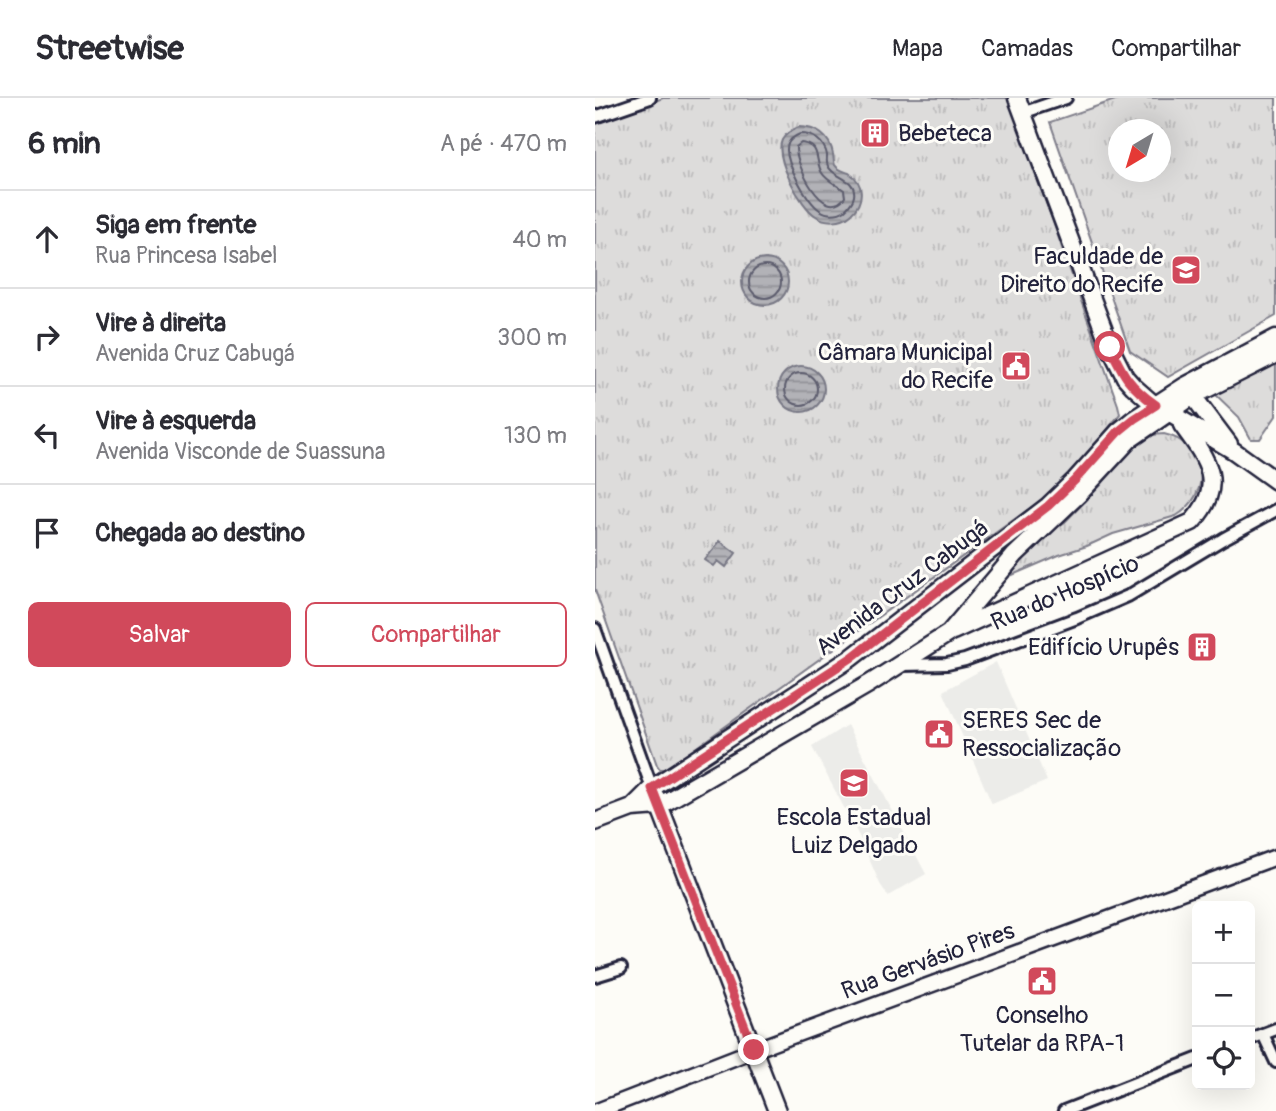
<!DOCTYPE html>
<html lang="pt">
<head>
<meta charset="utf-8">
<style>
  body { margin:0; font-family:Pangolin,sans-serif; background:#f7f7f7; color:#2b2b33 }
  .controls { position:absolute; right:21px; bottom:21px; display:grid; overflow:hidden; border-radius:10px; box-shadow:0 7px 28px #0002 }
  .controls button { width:63px; height:63px; display:grid; place-items:center; padding:0; border:0; border-bottom:2px solid #e1e1e2; background:#fff; color:#2b2b33; font:35px sans-serif }
  .compass { position:absolute; left:513px; top:21px; width:63px; height:63px; border-radius:50%; background:#fff; box-shadow:0 7px 28px #0002; rotate:218deg }
  .stop { position:absolute; width:21px; height:21px; margin:-16px; border:5px solid #d1495b; border-radius:50%; background:#fff }
  .stop.end { background:#d1495b; border-color:#fff; box-shadow:0 2px 7px #0008 }
  .list { margin:0; padding:0; list-style:none }
  h2 { display:flex; justify-content:space-between; align-items:center; height:91px; margin:0; padding:0 28px; font-size:30px }
  h2 small { font-size:23px; font-weight:400; color:#7c7c81 }
  .list li { display:grid; grid-template-columns:46px 1fr auto; gap:21px; align-items:center; box-sizing:border-box; height:98px; padding:0 28px; border-top:2px solid #e1e1e2 }
  .list b { display:block; font-size:26px; white-space:nowrap }
  .list p { margin:0; font-size:23px; white-space:nowrap; color:#7c7c81 }
  .list em { font-size:23px; font-style:normal; color:#7c7c81 }
  .actions { display:flex; gap:14px; padding:21px 28px }
  .actions a { flex:1; padding:16px 0; border:2px solid #d1495b; border-radius:10px; text-align:center; font-size:24px; color:#d1495b }
  .actions .main { background:#d1495b; color:#fff }
  .icon { flex:none; width:38px; height:38px; fill:none; stroke:currentColor; stroke-width:2; stroke-linecap:round; stroke-linejoin:round }
  .map { position:relative; flex:none; width:681px; height:1013px; overflow:hidden }
  header { display:flex; align-items:center; gap:42px; box-sizing:border-box; height:98px; padding:0 35px; background:#fff; border-bottom:2px solid #e1e1e2 }
  header strong { font-size:33px }
  nav { display:flex; gap:38px; margin-inline-start:auto; font-size:24px }
  main { display:flex }
  aside { flex:1; background:#fff }
  .map>svg:first-child { display:block }
  .built { fill:#ecece9 }
  .grass { fill:url(#grass-tufts); stroke:#807f8b; stroke-width:2; fill-rule:evenodd }
  .water { fill:url(#water-rules); stroke:#787885; stroke-width:2 }
  .lines { fill:none; stroke-linecap:round; stroke-linejoin:round }
  .shore { stroke:#5c5c6d; stroke-width:2 }
  .minor-casing { stroke:#22223b; stroke-width:16 }
  .tertiary-casing { stroke:#22223b; stroke-width:19 }
  .secondary-casing { stroke:#22223b; stroke-width:21 }
  .minor { stroke:#fdfcf7; stroke-width:10 }
  .tertiary { stroke:#fdfcf7; stroke-width:14 }
  .secondary { stroke:#fdfcf7; stroke-width:16 }
  .route { stroke:#d1495b; stroke-width:9 }
  .labels { text-anchor:middle; dominant-baseline:central; stroke-width:6; stroke-linejoin:round; paint-order:stroke }
  .poi-label { font-size:24px; fill:#22223b; stroke:#fdfcf7; text-anchor:end }
  .street-label { font-size:24px; fill:#22223b; stroke:#fdfcf7 }
</style>
</head>
<body>
<header>
<strong>Streetwise</strong>
<nav><a>Mapa</a><a>Camadas</a><a>Compartilhar</a></nav>
</header>
<main>
<aside>
<h2>6 min<small>A pé · 470 m</small></h2>
<ul class="list">
<li><svg class="icon" aria-label="ahead" viewBox="0 0 24 24"><path d="M12 20V5M6 11l6-6 6 6"/></svg><div><b>Siga em frente</b><p>Rua Princesa Isabel</p></div><em>40 m</em></li>
<li><svg class="icon" aria-label="right" viewBox="0 0 24 24"><path d="M7 20v-9h11M14 6l5 5-5 5"/></svg><div><b>Vire à direita</b><p>Avenida Cruz Cabugá</p></div><em>300 m</em></li>
<li><svg class="icon" aria-label="left" viewBox="0 0 24 24"><path d="M17 20v-9H6M10 6l-5 5 5 5"/></svg><div><b>Vire à esquerda</b><p>Avenida Visconde de Suassuna</p></div><em>130 m</em></li>
<li><svg class="icon" aria-label="arrive" viewBox="0 0 24 24"><path d="M6 21V4h12l-3 4 3 4H6"/></svg><div><b>Chegada ao destino</b></div></li>
</ul>
<div class="actions"><a class="main">Salvar</a><a>Compartilhar</a></div>
</aside>
<div class="map">
<svg width="681" height="1013" viewBox="0 0 681 1013">
  <defs>
    <pattern id="grass-tufts" width="24" height="20" patternUnits="userSpaceOnUse" patternTransform="scale(1.75)"><rect width="24" height="20" fill="#dddcdb"/><path d="M3 7l-1-3M5 7V3M7 7l1-3M15 17l-1-3M17 17v-4M19 17l1-3" fill="none" stroke="#bdbcbd"/></pattern>
    <pattern id="water-rules" width="6" height="5" patternUnits="userSpaceOnUse" patternTransform="scale(1.75)"><rect width="6" height="5" fill="#b2b2b7"/><path d="M0 2.5h6" fill="none" stroke="#909096"/></pattern>
  </defs>
  <rect width="100%" height="100%" fill="#fdfcf7"/>
  <filter id="ink" filterUnits="userSpaceOnUse"><feTurbulence type="fractalNoise" baseFrequency=".0143" numOctaves="2"/><feDisplacementMap in="SourceGraphic" scale="14" xChannelSelector="R" yChannelSelector="G"/><feConvolveMatrix kernelMatrix="1 2 1 2 8 2 1 2 1" color-interpolation-filters="sRGB"/></filter>
  <g filter="url(#ink)">
    <!-- built -->
    <path class="built" d="M401,564L452,683L397,706L348,593Z
      M252,627L331,776L293,798L285,786L264,738L217,649Z"/>
    <!-- grass -->
    <path class="grass" d="M68,0H414L523,307L525,316L476,377L459,393L71,671H65L62,667L0,492V25Z
      M526,0H681V218L573,279L535,253L455,24ZM524,32H566V74H524Z
      M681,259V318L665,341H656L644,319L618,294Z
      M569,336C613,346 618,396 581,418L518,436L492,448L464,457L415,478L439,448L456,433L470,424L506,387L532,352L546,340L556,337Z"/>
    <!-- water -->
    <path class="water" d="M204,29C221,29 235,38 238,56C239,61 238,63 240,67C243,72 249,73 254,75C270,85 269,104 256,116C247,124 231,125 221,118C205,108 179,59 187,42C191,35 196,32 204,29Z
      M147 184a23 23 0 1 1 46 0a23 23 0 1 1-46 0Z
      M183 291a23 23 0 1 1 46 0a23 23 0 1 1-46 0Z
      M125,443L141,455L131,469L123,463L119,468L110,462Z"/>
    <g class="lines">
      <!-- shore -->
      <path class="shore" d="M205,36C218,36 229,43 232,57C232,61 231,65 233,68C239,81 262,80 259,98C258,104 254,108 250,112C243,117 232,117 225,112C212,104 187,60 193,46C195,41 200,38 205,36Z
        M206,45C227,47 219,62 227,75C232,83 241,86 249,92L250,99C228,127 200,65 201,49Z
        M154 184a16 16 0 1 1 32 0a16 16 0 1 1-32 0Z
        M190 291a16 16 0 1 1 32 0a16 16 0 1 1-32 0Z"/>
      <!-- minor casing -->
      <g class="minor-casing">
        <path id="minor" d="M427,15L471,0
          M0,19L55,0
          M0,531L57,690
          M307,567L352,566L370,562L482,520L533,498L628,441L681,412
          M0,878L26,870
          M668,936L681,964
          M655,941L681,931
          M469,1013L602,961"/>
      </g>
      <!-- tertiary casing -->
      <g class="tertiary-casing">
        <path id="tertiary" d="M2,1013L159,952L681,759"/>
      </g>
      <!-- secondary casing -->
      <g class="secondary-casing">
        <path id="secondary" d="M422,0L515,249L530,279L538,288L555,303L639,353L681,383
          M598,298L634,346
          M358,533L597,424C632,386 612,361 587,327
          M61,699L182,1013
          M37,710L57,690L256,560L453,408L480,382L523,334L539,321L590,288L681,240
          M0,724L37,710L64,708L274,586L354,535L420,457L483,397L534,342L598,298L681,256"/>
      </g>
      <!-- minor -->
      <use href="#minor" class="minor"/>
      <!-- tertiary -->
      <use href="#tertiary" class="tertiary"/>
      <!-- secondary -->
      <use href="#secondary" class="secondary"/>
    </g>
  </g>
  <g class="lines" filter="url(#ink)">
    <!-- route -->
    <path class="route" d="M159,952L57,690L256,560L453,408L480,382L523,334L539,321L561,307C534,288 529,278 515,249"/>
  </g>
  <!-- icons -->
  <defs>
    <g id="building-square" transform="scale(1.575)"><rect x="-9" y="-9" width="18" height="18" rx="4" fill="#d1495b" stroke="#fdfcf7"/><path d="M-4-6H4V6H1V3H-1V6H-4ZM-2.5-4.3h1.7v1.8h-1.7ZM.8-4.3h1.7v1.8H.8ZM-2.5-1h1.7V.8h-1.7ZM.8-1h1.7V.8H.8Z" fill="#fff"/></g>
    <g id="university-square" transform="scale(1.575)"><rect x="-9" y="-9" width="18" height="18" rx="4" fill="#d1495b" stroke="#fdfcf7"/><path d="M0-5L7-2L0 1L-7-2ZM-4 1L0 2.5L4 1V4Q0 6-4 4Z" fill="#fff"/></g>
    <g id="civic-square" transform="scale(1.575)"><rect x="-9" y="-9" width="18" height="18" rx="4" fill="#d1495b" stroke="#fdfcf7"/><path d="M-.6-6.5H3V-4.5H.6V-3L4-1V1h2V6H-6V1h2V-1L-.6-3ZM-1.2 2.5V6h2.4V2.5Z" fill="#fff"/></g>
    <g id="school-square" transform="scale(1.575)"><rect x="-9" y="-9" width="18" height="18" rx="4" fill="#d1495b" stroke="#fdfcf7"/><path d="M0-5L7-2L0 1L-7-2ZM-4 1L0 2.5L4 1V4Q0 6-4 4Z" fill="#fff"/></g>
  </defs>
  <g fill-rule="evenodd">
    <use href="#building-square" x="280" y="35"/>
    <use href="#university-square" x="591" y="172"/>
    <use href="#civic-square" x="421" y="268"/>
    <use href="#building-square" x="607" y="549"/>
    <use href="#civic-square" x="344" y="636"/>
    <use href="#school-square" x="259" y="685"/>
    <use href="#civic-square" x="447" y="883"/>
  </g>
  <g class="labels">
    <!-- poi labels -->
    <g class="poi-label">
      <text x="303" y="35" text-anchor="start">Bebeteca</text>
      <text x="568" y="158">Faculdade de<tspan x="568" dy="28">Direito do Recife</tspan></text>
      <text x="398" y="254">Câmara Municipal<tspan x="398" dy="28">do Recife</tspan></text>
      <text x="584" y="549">Edifício Urupês</text>
      <text x="367" y="622" text-anchor="start">SERES Sec de<tspan x="367" dy="28">Ressocialização</tspan></text>
      <text x="259" y="719" text-anchor="middle">Escola Estadual<tspan x="259" dy="28">Luiz Delgado</tspan></text>
      <text x="447" y="917" text-anchor="middle">Conselho<tspan x="447" dy="28">Tutelar da RPA-1</tspan></text>
    </g>
    <!-- street labels -->
    <g class="street-label">
      <text transform="translate(307 490) rotate(-37)">Avenida Cruz Cabugá</text>
      <text transform="translate(470 495) rotate(-23)">Rua do Hospício</text>
      <text transform="translate(333 863) rotate(-20)">Rua Gervásio Pires</text>
    </g>
  </g>
</svg>
<div class="controls">
<button>+</button>
<button>−</button>
<button><svg class="icon" aria-label="locate" viewBox="0 0 24 24"><circle cx="12" cy="12" r="6"/><path d="M12 2v4M12 18v4M2 12h4M18 12h4"/></svg></button>
</div>
<svg class="compass" viewBox="-18 -18 36 36"><path d="M0-13l5 13h-10z" fill="#e53935"/><path d="M0 13l5-13h-10z" fill="#7c7c81"/></svg>
<div class="stop" style="left:515px;top:249px"></div>
<div class="stop end" style="left:159px;top:952px"></div>
</div>
</main>
</body>
</html>
